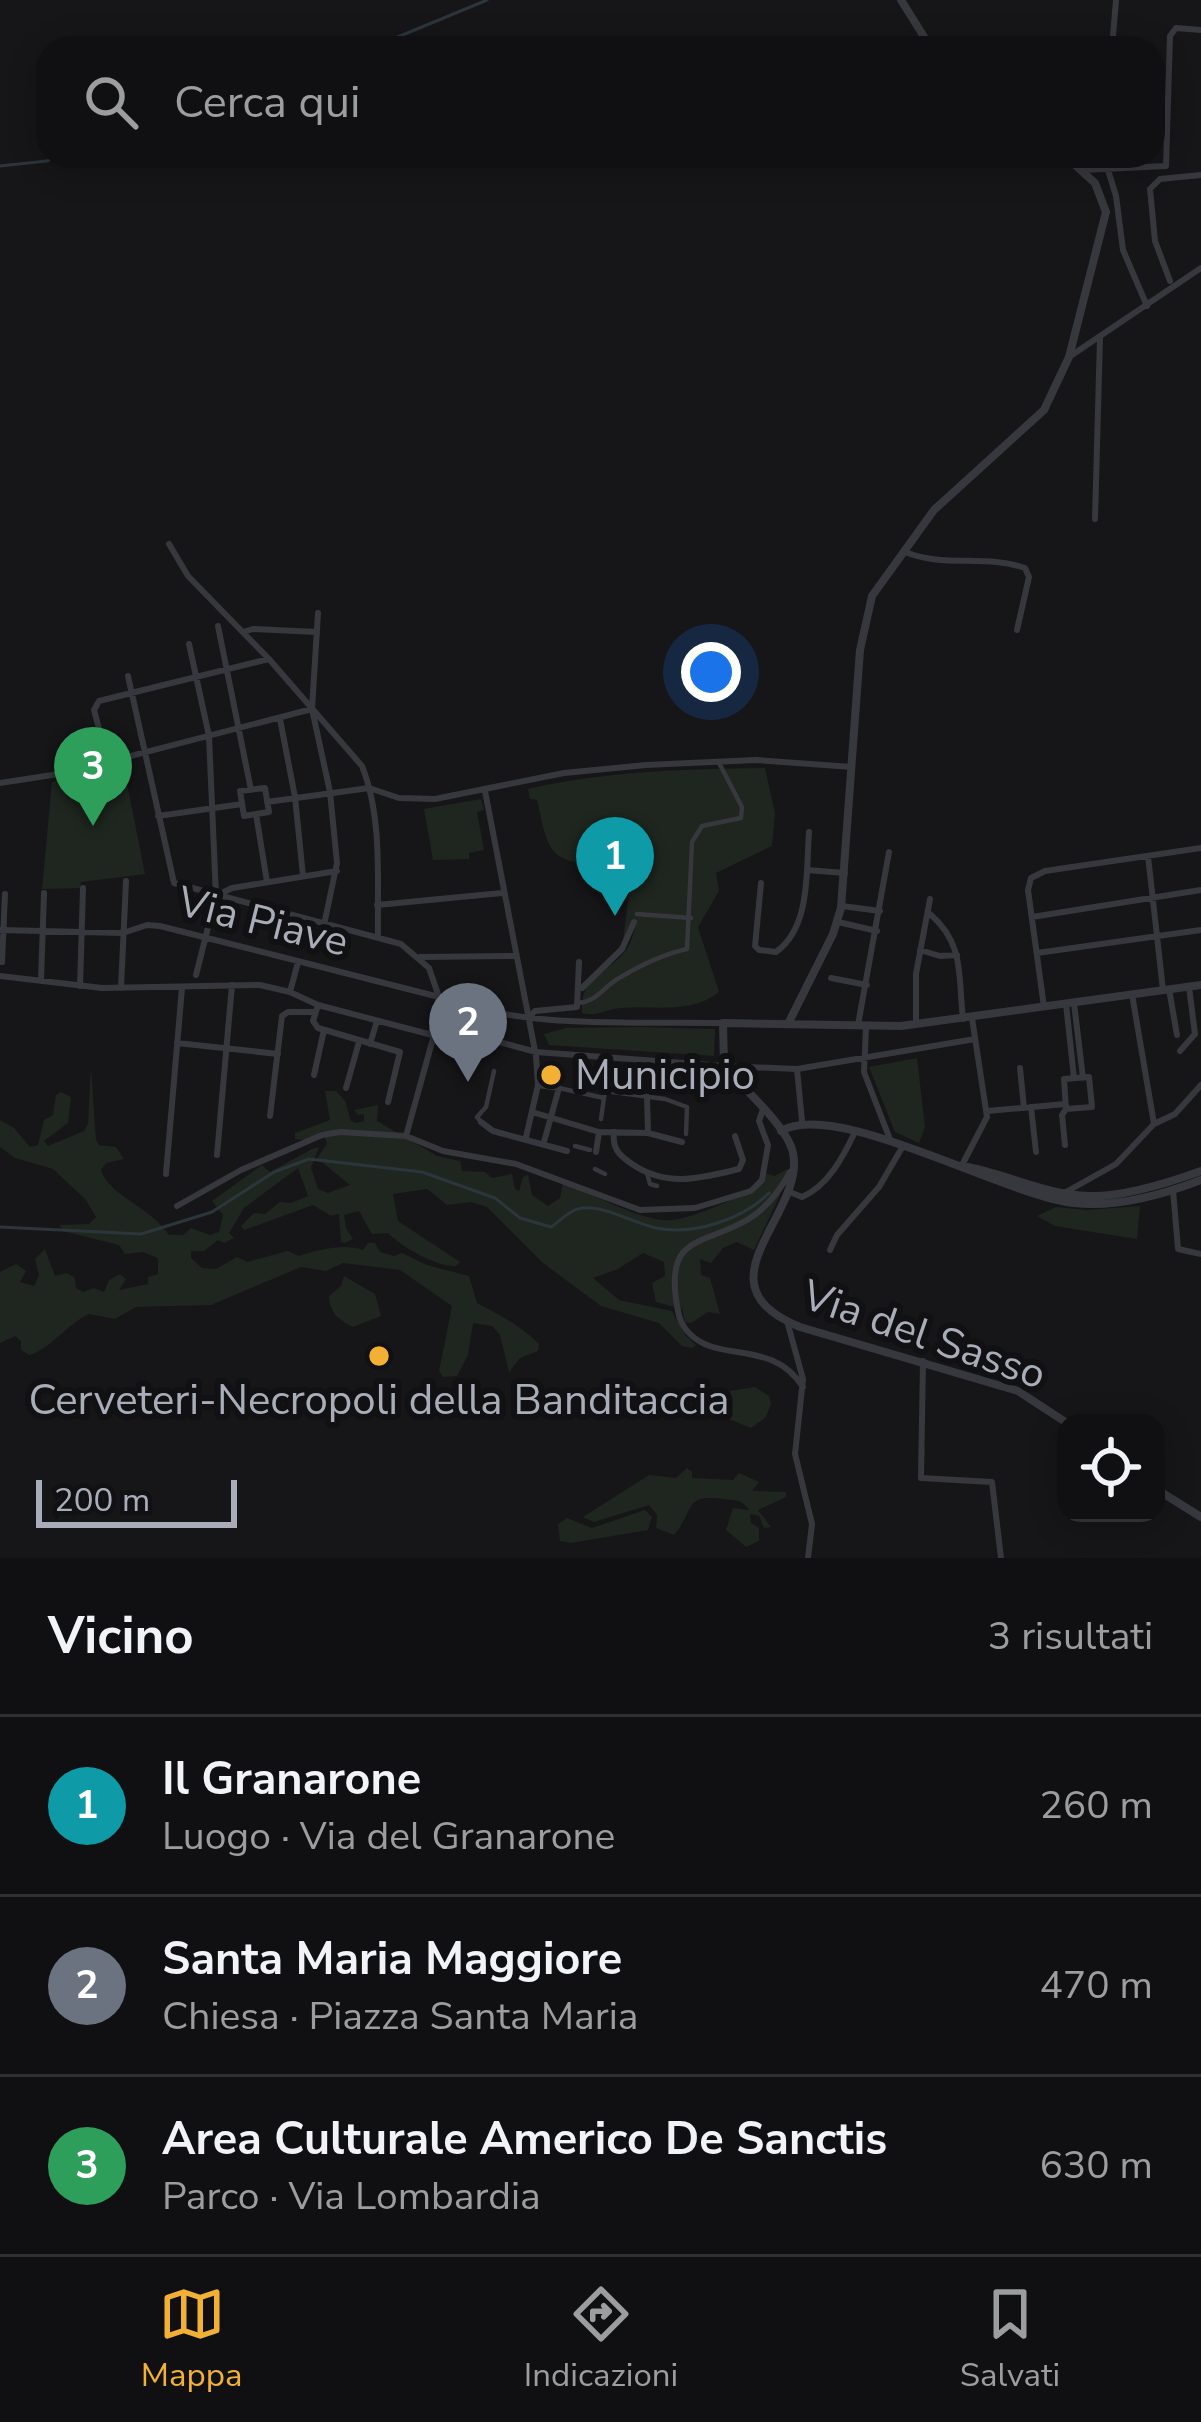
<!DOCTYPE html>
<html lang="it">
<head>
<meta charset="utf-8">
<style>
  body { margin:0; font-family:"Nunito Sans",sans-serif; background:#19191b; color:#f1f3f6 }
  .controls { position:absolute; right:36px; bottom:36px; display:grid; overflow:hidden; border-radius:24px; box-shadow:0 6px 30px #0003 }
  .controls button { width:108px; height:108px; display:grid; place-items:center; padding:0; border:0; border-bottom:3px solid #303032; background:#101012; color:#f1f3f6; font:60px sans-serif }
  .scale { position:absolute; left:36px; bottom:30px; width:201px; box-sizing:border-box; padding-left:12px; border:6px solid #a8adb8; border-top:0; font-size:33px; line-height:42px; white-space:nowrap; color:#a8adb8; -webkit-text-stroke:9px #111113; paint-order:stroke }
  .you { position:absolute; left:711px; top:672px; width:42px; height:42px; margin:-30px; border:9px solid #fff; border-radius:50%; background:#1a73e8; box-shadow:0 0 0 18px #1a73e833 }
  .badge { display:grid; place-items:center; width:78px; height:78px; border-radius:50%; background:#f2b134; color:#fff; font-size:39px; font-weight:700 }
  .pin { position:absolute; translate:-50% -99px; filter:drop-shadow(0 3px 6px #0008) }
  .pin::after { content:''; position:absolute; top:63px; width:42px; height:36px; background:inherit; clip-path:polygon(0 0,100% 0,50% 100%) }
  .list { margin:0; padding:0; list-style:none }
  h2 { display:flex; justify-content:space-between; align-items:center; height:156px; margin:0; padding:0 48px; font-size:51px }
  h2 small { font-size:39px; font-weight:400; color:#9c9d9f }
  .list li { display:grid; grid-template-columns:78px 1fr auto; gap:36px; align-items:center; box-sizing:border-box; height:180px; padding:0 48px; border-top:3px solid #303032 }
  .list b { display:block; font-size:45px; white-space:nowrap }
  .list p { margin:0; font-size:39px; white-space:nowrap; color:#9c9d9f }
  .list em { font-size:39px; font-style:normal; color:#9c9d9f }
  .icon { flex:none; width:66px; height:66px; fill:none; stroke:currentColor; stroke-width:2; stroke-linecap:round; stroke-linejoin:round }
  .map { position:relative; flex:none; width:1201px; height:1558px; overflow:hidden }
  .search { position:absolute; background:#101012; box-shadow:0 6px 30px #0003; left:36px; right:36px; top:36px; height:132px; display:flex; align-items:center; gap:30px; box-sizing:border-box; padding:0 42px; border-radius:36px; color:#9c9d9f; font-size:45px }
  .sheet { height:696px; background:#101012 }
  nav { display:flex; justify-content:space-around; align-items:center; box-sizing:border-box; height:168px; border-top:3px solid #303032; background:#101012; font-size:33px; color:#9c9d9f }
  nav a { display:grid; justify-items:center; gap:6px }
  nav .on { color:#f2b134 }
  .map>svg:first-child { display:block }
  .green { fill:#1e261f }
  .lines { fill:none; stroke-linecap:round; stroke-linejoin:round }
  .stream { stroke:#2c353c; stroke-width:3 }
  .pedestrian { stroke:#37383d; stroke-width:4.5 }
  .minor { stroke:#37383d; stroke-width:6 }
  .tertiary { stroke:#37383d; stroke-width:8 }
  .poi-dot { fill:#f2b134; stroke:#111113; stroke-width:4.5 }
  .labels { text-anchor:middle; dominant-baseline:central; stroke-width:12; stroke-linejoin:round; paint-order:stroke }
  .street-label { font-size:42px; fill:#a8adb8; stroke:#111113 }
  .poi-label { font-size:42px; fill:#a8adb8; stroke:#111113; text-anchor:start }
</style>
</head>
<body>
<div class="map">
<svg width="1201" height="1558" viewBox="0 0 1201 1558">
  <rect width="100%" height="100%" fill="#161618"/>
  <!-- green -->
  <path class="green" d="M123,763L145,874L81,882L80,888L42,889L52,782Z
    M765,768L775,813L772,846L716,873L719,891L698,927L719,992C690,1015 655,1005 621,1008C606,1009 597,1017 582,1013C581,970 608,976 627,949C632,942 634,929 637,921L632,919L623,940L634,855L605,852L598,865C546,862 548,847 537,800L530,799L528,789C606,771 685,769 765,768Z
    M481,799L484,810L477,812L484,850L469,853V859L433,860L424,809Z
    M640,1027L715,1029L714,1056L549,1045L544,1034L566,1028Z
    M917,1058L925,1127L919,1143L895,1132L869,1067Z
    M91,1067L96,1140L99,1145L116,1147L124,1159L106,1163L101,1170C109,1196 151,1207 169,1235H183L191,1228L210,1235L219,1232L223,1215L212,1201L262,1165L270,1172L312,1149L319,1147L311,1168L318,1189L328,1193L350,1185L317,1158L327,1144L323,1131L307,1140L295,1139V1133L330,1120L325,1091H336L345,1101L351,1121L356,1123L364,1121V1114L358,1115L354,1110L378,1105L377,1121L437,1156L460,1161L462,1171L485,1172L492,1178L512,1174L515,1189L519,1191L523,1177L528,1175L532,1195L548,1206L560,1198L563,1181C590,1193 644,1223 672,1220C693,1218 741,1197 761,1185L764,1173L775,1176L787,1169L788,1178L754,1250L737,1242L723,1248L711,1263L700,1259L701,1275L710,1278L720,1314L708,1312L691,1323L685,1322L682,1309L656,1302L652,1283L665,1276L664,1262L643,1253L618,1269L593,1278L619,1300L672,1311L685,1335L696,1345L692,1348L682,1346L659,1323L601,1306L543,1263L487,1207L471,1202L447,1205L427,1189L393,1194L398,1221L460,1262L456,1266C436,1267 402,1247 388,1233L372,1234L359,1211L344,1215L346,1228L353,1239L345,1243L341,1242L339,1214L331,1216L313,1205L244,1230L241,1226L254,1213L265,1214L280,1202L291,1203L308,1196L298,1168L244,1208L229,1233L234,1238L224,1243L218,1240L204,1251H191V1258L202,1268L216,1269L237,1257L247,1262L288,1251L299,1256C317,1250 345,1243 363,1250L368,1243H375L380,1252L394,1256L402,1253L427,1265L469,1276L477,1303C500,1315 521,1326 539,1344L538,1351L520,1358L509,1372L500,1335L492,1326L473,1323L468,1355L457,1376L443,1377L439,1371L452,1306L400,1270L343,1263L326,1271L301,1267L211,1305L136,1307L115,1319L89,1314C67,1324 51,1349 29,1355L21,1350V1341L15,1336L0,1343V1272L16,1264L26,1271L20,1282L34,1286L39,1275L35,1259L45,1249L55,1276L67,1273L75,1278L76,1288L83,1292L94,1288L104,1292L109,1280L120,1274L126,1279L119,1290L148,1284V1277L158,1274V1258L143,1252L125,1254L119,1245L66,1232L59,1225L89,1224L96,1217L86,1200L53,1169L15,1158L0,1147V1120L14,1128L30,1147L38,1145L44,1120L53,1115L56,1095L61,1092L71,1097L68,1123L44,1141L48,1146L84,1131L88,1124Z
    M1140,1206L1137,1239L1055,1226L1037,1216L1056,1207L1086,1210Z
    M344,1276L375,1294L381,1316L353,1327C339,1320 329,1312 329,1296L341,1286Z
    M755,1387L769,1396L771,1404L766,1417L751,1428L711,1412L696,1417L693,1412C703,1392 734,1391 755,1387Z
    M687,1468L692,1472V1478L733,1480L739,1473L759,1482L752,1491L786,1492V1497L758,1510L771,1527L764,1528L759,1516L750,1514L751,1523L759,1528V1541L746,1547L726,1530L733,1508L749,1510C740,1498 737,1501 723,1499C683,1494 696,1509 674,1535L656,1528L657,1515L649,1505L594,1522L583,1517L649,1475L676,1478Z
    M645,1510L652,1517L648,1530L571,1543L560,1541L558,1524L567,1518L592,1528Z"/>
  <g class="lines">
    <!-- stream -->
    <path class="stream" d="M357,48L388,41L487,0
      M0,166L47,161L58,156
      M0,1227L141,1234L212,1212L274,1172L309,1159L422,1172L495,1198L520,1218L551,1227C561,1220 571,1209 583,1208C606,1206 633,1223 656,1228C693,1236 743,1219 769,1193"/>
    <!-- pedestrian -->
    <path class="pedestrian" d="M637,914L691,918
      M579,1003C600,1000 603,986 621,977C641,965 664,954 687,949L692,842L702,826L741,818L742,807L718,761
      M559,1088L604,1098
      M601,1119L605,1091L665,1099L687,1107L686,1134
      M481,1122L477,1117L486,1107L494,1071
      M575,1146L590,1150
      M595,1169L605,1174
      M647,1173L650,1184L657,1186"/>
    <!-- minor -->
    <path class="minor" d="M1112,48L1116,0
      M1084,170L1166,166L1170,36L1176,28L1201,30
      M1108,170L1116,196L1123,250L1147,306
      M1170,281L1155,241L1150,189L1160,179L1201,175
      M1072,355L1201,268
      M1095,519L1100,337
      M169,544L188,576L269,659L362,766C383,818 377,883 378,938
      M905,552C944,568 986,554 1025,568L1029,577L1017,630
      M318,613L312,709L330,792L337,863L324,925
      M218,626L251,790
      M243,632L253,629L317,632
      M189,644L209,736L216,896L196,975
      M128,676L174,883L401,944L429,968L439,997C528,1030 629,1021 723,1023
      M280,719L295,797L303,876
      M108,762L94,710L99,701L269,659
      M0,783L65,773L312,709
      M265,788L269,812L244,816L240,791Z
      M485,791L536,1056L538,1085L526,1137
      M267,802L369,788L399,798L435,799L564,773L646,765L756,760L852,767
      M256,814L267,882
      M158,816L242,804
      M1148,856L1163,990
      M807,870L845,873
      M761,883L755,946L759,950L776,952C811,927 806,871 809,832
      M216,896L232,888L337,871
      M377,905L502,893
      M842,906L880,911
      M930,914C965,944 958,976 963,1019
      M1032,917L1201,890
      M838,922L877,931
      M0,930L123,933L147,925L160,926L439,997L431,1034
      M920,950L940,956L957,955
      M1037,953L1201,930
      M420,957L515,956
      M2,962L5,894
      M0,976L102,988L260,985L290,992L318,1005L440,1037L474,1035L536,1052L724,1066L797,1069L975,1039
      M831,978L867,985
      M41,981L44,893
      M80,986L83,888
      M121,988L126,881
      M582,988L622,949L634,922
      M1169,989L1177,1035
      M290,992L298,962
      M1074,1003L1083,1078
      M1066,1004L1074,1078
      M318,1005L313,1021L318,1028L400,1052L388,1102
      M1044,1007L1028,890L1031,878L1045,871L1201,848
      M528,1018L535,1011L577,1007L579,962
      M858,1025L889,852
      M916,1025V974L930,899
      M866,1027L864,1072L891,1142
      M474,1034L472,1022L480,1010
      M449,1038L457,1004
      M177,1043L278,1054
      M370,1044L377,1021
      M1180,1051L1195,1034L1189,987
      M1020,1068L1024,1108
      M797,1069L802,1121
      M314,1075L324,1030
      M1089,1077L1092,1107L1066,1109L1064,1079Z
      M538,1085L559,1088L544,1142
      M346,1088L359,1042
      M647,1097L648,1133
      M1031,1107L1036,1152
      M987,1111L1065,1104
      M532,1112L599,1132L648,1133L682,1142
      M270,1116L282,1016L288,1012H315
      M481,1122L493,1131L567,1151
      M1154,1124L1175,1114L1201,1085
      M614,1132C612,1149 619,1155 632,1164C667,1188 701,1178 739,1169L743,1160L735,1136
      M406,1136L434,1035
      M1065,1145L1062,1115L1066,1109
      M596,1152L599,1132
      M217,1155L232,985
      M961,1167L987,1117L972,1018
      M790,1172C779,1192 766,1209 747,1220C704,1245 667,1235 676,1299C678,1312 679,1323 689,1333C718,1364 772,1338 803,1387
      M166,1174L182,988
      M1173,1190L1178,1249L1201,1254
      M787,1191L802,1197C828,1186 843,1157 855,1132
      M1066,1192L1116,1164L1154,1124L1132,994
      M177,1206L241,1170L322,1135L340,1132L406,1136L443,1151L516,1164L640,1210L695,1208L751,1191L762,1180L768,1145L759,1121L763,1109
      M830,1250L837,1235L879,1187L903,1146
      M787,1321L803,1379L795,1454L812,1524L808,1558
      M923,1361L921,1478L992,1482L1001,1558"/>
    <!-- tertiary -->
    <path class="tertiary" d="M901,0L931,48
      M789,1022L833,934L841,908L860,650L872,596L934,510L1044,410L1069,357L1106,212L1095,183L1065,156
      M781,1131C837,1099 1003,1195 1074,1203C1115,1208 1162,1195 1201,1180
      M968,1167C1008,1175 1047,1195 1089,1196C1125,1197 1168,1183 1201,1171
      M1067,1423L1018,1391L800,1327C693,1284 806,1215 793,1153C788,1127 742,1087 724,1066L723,1023L901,1026L1201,985
      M1156,1489L1201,1517"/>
  </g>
  <!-- markers -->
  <g class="poi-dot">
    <circle cx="551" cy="1075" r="12"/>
    <circle cx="379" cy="1356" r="12"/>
  </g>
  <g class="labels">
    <!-- street labels -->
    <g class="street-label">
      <text transform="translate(263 922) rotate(14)">Via Piave</text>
      <text transform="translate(924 1335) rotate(19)">Via del Sasso</text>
    </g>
    <!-- poi labels -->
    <g class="poi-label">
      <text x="575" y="1075">Municipio</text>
      <text x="379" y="1400" text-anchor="middle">Cerveteri-Necropoli della Banditaccia</text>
    </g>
  </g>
</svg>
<div class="controls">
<button><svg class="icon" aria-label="locate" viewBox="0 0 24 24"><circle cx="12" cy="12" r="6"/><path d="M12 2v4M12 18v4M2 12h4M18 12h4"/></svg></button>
</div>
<div class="scale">200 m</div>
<div class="you"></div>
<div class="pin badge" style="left:615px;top:916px;background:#0f9aa8">1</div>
<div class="pin badge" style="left:468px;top:1082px;background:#6b7280">2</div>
<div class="pin badge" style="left:93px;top:826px;background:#2e9e5b">3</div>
<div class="search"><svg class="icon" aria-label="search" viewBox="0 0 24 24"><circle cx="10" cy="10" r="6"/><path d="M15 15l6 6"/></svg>Cerca qui</div>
</div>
<section class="sheet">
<h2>Vicino<small>3 risultati</small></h2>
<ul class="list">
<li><span class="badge" style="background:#0f9aa8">1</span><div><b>Il Granarone</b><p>Luogo · Via del Granarone</p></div><em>260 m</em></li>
<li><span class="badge" style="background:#6b7280">2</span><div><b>Santa Maria Maggiore</b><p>Chiesa · Piazza Santa Maria</p></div><em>470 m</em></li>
<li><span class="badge" style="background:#2e9e5b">3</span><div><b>Area Culturale Americo De Sanctis</b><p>Parco · Via Lombardia</p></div><em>630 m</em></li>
</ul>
</section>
<nav>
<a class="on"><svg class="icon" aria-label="map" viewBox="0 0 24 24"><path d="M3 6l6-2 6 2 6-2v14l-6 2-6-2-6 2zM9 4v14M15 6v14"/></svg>Mappa</a>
<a><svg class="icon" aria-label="directions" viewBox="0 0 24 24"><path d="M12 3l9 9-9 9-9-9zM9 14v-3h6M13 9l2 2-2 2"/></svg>Indicazioni</a>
<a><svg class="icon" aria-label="saved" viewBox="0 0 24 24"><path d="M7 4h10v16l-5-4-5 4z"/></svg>Salvati</a>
</nav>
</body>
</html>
